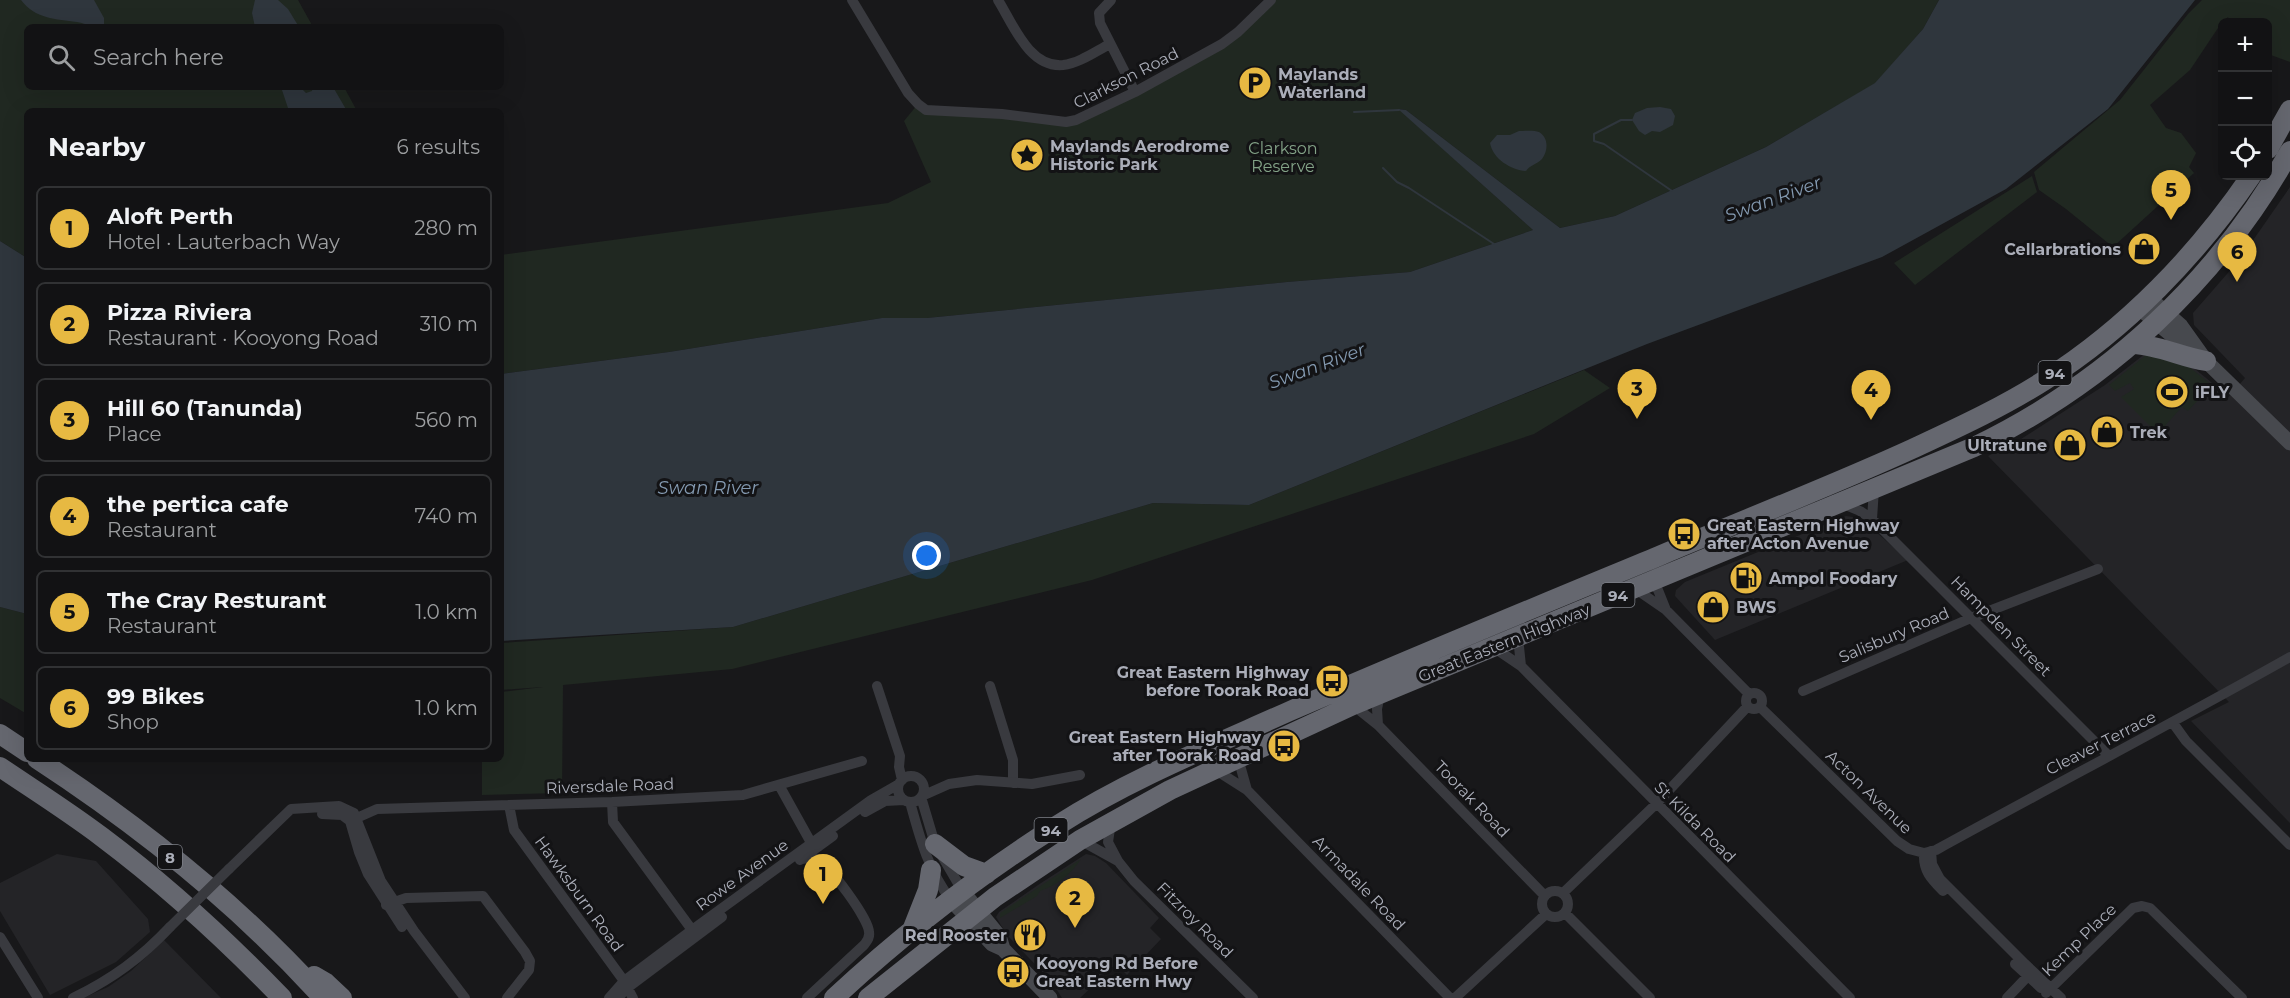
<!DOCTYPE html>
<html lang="en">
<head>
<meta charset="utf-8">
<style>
  body { margin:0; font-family:Montserrat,sans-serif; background:#1b1b1d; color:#f1f3f6 }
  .controls { position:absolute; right:18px; top:18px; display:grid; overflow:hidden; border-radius:9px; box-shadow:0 6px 24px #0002 }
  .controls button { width:54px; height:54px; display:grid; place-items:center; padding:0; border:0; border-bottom:2px solid #313234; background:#121214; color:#f1f3f6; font:30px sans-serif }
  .you { position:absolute; left:927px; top:556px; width:21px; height:21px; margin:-15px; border:4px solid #fff; border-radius:50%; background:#1a73e8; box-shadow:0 0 0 9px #1a73e833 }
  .badge { display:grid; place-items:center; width:39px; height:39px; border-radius:50%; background:#e7b942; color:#111; font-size:20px; font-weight:700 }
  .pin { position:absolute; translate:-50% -50px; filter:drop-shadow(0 2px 3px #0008) }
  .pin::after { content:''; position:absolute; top:32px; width:21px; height:18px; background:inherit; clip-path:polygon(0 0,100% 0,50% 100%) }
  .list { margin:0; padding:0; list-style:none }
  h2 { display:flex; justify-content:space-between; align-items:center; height:78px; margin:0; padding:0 24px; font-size:26px }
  h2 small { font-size:20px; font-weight:400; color:#9c9ea0 }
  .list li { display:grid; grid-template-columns:39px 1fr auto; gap:18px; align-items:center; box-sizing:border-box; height:84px; margin:0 12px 12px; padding:0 12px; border:2px solid #313234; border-radius:9px }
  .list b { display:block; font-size:22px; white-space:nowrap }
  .list p { margin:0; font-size:20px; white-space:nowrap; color:#9c9ea0 }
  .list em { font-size:20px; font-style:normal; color:#9c9ea0 }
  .icon { flex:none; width:33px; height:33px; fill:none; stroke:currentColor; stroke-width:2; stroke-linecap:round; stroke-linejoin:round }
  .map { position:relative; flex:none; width:2290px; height:998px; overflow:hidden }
  .search { position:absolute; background:#121214; box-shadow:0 6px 24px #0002; left:24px; top:24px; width:480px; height:66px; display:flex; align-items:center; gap:15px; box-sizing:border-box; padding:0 21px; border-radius:9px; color:#9c9ea0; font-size:22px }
  .panel { position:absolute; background:#121214; box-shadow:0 6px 24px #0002; left:24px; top:108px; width:480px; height:654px; border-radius:9px }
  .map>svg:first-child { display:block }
  .built { fill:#242427 }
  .green { fill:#202821 }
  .water { fill:#2f363d }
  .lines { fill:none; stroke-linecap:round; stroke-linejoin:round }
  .stream { stroke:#2f363d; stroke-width:2 }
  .street { stroke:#393a3f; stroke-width:10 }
  .secondary { stroke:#47494e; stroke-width:15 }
  .highway { stroke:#65676f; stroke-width:20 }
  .street-bridge { stroke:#393a3f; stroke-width:10 }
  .labels { text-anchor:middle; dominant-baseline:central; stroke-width:6; stroke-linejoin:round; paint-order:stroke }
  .shield { fill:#131315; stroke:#7d8088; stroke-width:1.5 }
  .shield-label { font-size:15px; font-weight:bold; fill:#abaeb9 }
  .poi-label { font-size:16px; font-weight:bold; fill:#abaeb9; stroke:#131315; text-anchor:start }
  .street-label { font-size:16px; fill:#abaeb9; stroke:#131315 }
  .park-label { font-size:16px; fill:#83a287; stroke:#131315 }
  .water-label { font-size:18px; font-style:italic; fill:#849ab1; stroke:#131315 }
</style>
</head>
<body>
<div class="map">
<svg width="2290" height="998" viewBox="0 0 2290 998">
  <rect width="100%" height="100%" fill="#18181a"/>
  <!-- built -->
  <path class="built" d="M2290,187V823L2191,721L2229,702L1988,456L2021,439L2105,385L2146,353L2190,365L2211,382L2225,401L2245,378L2194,325L2193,313L2240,259Z
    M1846,516L1860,518L1908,560L1715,640L1675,596L1676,590L1685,582Z
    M57,854L96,861L148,919L150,932L116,962L50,995L0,911V883Z
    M1086,854L1095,856L1106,863L1159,918L1150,928L1161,939L1127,975L1116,964L1080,998H1062L1052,982L1007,935L996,917L999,912L1041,883Z
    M164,940L221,998H83L108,987L131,971Z"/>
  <!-- green -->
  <path class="green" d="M0,0H298L313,27H27V87H344L357,111H27V258L0,241Z
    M1273,0H1939L1923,29L1876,83L1766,147L1615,216L1560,228L1406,110L1399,109L1533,230L1410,272L1287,282L927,318H882L669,352L501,374V255L888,203L931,182L904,121L918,104L1066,124L1221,48Z
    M2202,0H2290V62L2268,54V22H2230L2228,17L2222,22L2190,70L2150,105L2166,128L2181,133L2196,153L2189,167L2194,173L2113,247L2066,209L2039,190L2034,172L2120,100L2188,14Z
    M2032,176L2037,192L1915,285L1894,263Z
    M2152,353L2188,366L2212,385L2188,411L2182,407L2162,429L2166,433L2156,432L2121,397L2134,389L2130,383L2115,391L2109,385L2146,355Z
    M1584,370L1610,388L1534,434L1092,580L732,669L563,685L562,793L482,795V759H501V692L543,687L501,690V643L733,627L1153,503L1249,505Z
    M0,607L27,614V714L0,698Z
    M1081,859C1070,875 1058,885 1040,891L1037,896L1000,918V913Z"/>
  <!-- water -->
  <path class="water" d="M21,0H94L104,18V27C91,27 88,24 77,22C56,19 35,19 21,0Z
    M255,0H278L288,9L299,27H255L252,13Z
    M1939,0H2195L2108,109L2006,189L1882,257L1647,344L1249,505L1153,503L733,627L501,641V374L669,352L882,318H927L1287,282L1410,272L1533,230L1398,109L1406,110L1560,228L1615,216L1766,147L1875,83L1923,29Z
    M281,87H300L306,93L312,91L313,87H333L347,111H289Z
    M1660,107L1671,109L1675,116L1673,125L1660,132L1652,131L1645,135L1639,131L1632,120L1635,113L1647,108Z
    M1519,131C1525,131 1534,130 1539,132C1549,138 1548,151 1542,159C1537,164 1530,165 1526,171C1511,170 1493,159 1490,143L1497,135H1510Z
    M0,241L27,258V614L0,607Z"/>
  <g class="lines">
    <!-- stream -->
    <path class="stream" d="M1354,112L1399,110
      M1632,120H1621L1594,134V141L1604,144L1672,191
      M1383,168L1397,182L1409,188L1494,244"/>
    <!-- street -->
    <path class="street" d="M852,0L908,93L918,104L926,110L1002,114L1066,122L1076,120L1135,92L1222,44L1238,32L1271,0
      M998,0C1013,24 1029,68 1063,65C1080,63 1096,51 1110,44
      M1111,0L1099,13L1100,23L1135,92
      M1841,503L1860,511L1872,519L2108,755
      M1872,519L1874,489
      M1649,580L1658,590L1666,610
      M1634,588L1666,610L1749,694
      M1518,637L1521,666
      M1493,647L1521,666L1850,998
      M877,686L900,756L899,767L902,780
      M990,686L1013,760V783
      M1803,691L1971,618L2098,569
      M1746 701a8 8 0 1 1 16 0a8 8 0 1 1-16 0Z
      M1353,705L1378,725L1544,895
      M1760,707L1897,841L1909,849L1924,853
      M2173,723L2186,741L2290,845
      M1378,725L1377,709L1380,694
      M1238,758L1247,790
      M1214,769L1247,790L1450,998
      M898 789a13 13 0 1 1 26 0a13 13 0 1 1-26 0Z
      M779,785L814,848
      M922,796L949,784L977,780L1032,784L1080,775
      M921,797L935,844L963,892
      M612,802L613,822L695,934
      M910,802C920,838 928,870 951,900
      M509,805L514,830L624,981L633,998
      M865,812L885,801L904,800
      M322,814L342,815L350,821
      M350,821L377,809L612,802L743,795L862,761
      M350,821L359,852L368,874L402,927
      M1111,822L1108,842L1118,861L1134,881L1253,998
      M1080,840L1118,861
      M1931,851L1932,864L1940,879L2025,964L2061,998
      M1924,853L1936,850C2054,785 2173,723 2290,657
      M1924,853C1923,871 1931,879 1943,891
      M803,859C807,858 812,857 817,859C829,865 869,919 869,932C870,938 867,941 864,945L807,998
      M800,860L833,836
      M229,869L291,809L339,806L354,813L381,881L414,931L465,998
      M1542 904a13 13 0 1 1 26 0a13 13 0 1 1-26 0Z
      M1563,893L1656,804L1747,707
      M386,905L406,898L483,896L525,952L530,961L529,970L507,998
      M1565,913L1650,998
      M0,937L38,998
      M2015,964L2041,988
      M2046,993L2133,908L2142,906L2150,908L2242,998
      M73,998C112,979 141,958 170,927
      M609,998L624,981L692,930L871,800L899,784
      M618,998L626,989L722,917
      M1455,998L1546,914
      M2007,998L2027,977"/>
    <!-- secondary -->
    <path class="secondary" d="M2148,297L2181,326L2206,361L2290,443
      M2138,307L2198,357
      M963,892L999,936L1003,949
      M951,900L992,944L1003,949L1050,998"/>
    <!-- highway -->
    <path class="highway" d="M2268,149L2290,110
      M2133,344C2159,345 2181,357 2206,361
      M0,734L27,752
      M37,759C141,827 240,906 323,998
      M0,767C34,790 69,812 102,837C166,885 226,940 282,998
      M935,844L964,866L986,874
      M913,928L928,890L931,870
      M314,976L326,983L342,998
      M834,998C903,934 979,875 1058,825C1130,779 1212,746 1290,711C1412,658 1536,607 1659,556C1743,520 1829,487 1912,449C1957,428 2003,407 2045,380C2127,328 2197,255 2251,176
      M868,998L995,897L1080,840L1170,790L1353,705L1974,447C2107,383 2218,280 2290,151"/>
    <!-- street-bridge -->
    <path class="street-bridge" d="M170,927L229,869"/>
  </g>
  <!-- icons -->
  <defs>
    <g id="parking-disc" transform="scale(1.725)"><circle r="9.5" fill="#e7b942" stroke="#131315"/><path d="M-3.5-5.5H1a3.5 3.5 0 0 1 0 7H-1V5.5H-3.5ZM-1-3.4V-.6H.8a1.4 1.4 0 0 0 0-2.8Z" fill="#111"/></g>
    <g id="sight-disc" transform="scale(1.725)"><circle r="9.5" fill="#e7b942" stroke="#131315"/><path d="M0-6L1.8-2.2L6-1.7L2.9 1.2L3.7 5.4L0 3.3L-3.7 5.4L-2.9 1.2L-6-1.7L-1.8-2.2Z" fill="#111"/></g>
    <g id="shop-disc" transform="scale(1.725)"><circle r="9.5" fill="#e7b942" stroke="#131315"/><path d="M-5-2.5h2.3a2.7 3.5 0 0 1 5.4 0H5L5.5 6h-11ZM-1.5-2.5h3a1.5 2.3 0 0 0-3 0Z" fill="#111"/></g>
    <g id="stadium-disc" transform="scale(1.725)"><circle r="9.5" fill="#e7b942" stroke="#131315"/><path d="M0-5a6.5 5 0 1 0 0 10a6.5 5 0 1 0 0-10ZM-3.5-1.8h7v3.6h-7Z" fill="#111"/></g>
    <g id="bus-disc" transform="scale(1.725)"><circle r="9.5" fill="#e7b942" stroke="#131315"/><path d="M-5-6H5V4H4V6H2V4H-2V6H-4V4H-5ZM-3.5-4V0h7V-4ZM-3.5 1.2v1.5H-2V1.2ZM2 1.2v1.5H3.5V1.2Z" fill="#111"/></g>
    <g id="fuel-disc" transform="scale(1.725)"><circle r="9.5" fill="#e7b942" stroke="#131315"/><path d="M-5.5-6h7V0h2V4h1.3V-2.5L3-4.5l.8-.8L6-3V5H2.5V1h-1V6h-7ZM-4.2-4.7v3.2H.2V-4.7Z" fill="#111"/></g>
    <g id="restaurant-disc" transform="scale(1.725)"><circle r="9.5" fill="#e7b942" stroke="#131315"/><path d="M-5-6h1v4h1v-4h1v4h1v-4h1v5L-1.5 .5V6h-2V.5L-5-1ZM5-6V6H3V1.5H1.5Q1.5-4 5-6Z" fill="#111"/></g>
  </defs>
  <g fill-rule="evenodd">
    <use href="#parking-disc" x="1255" y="83"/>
    <use href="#sight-disc" x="1027" y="155"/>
    <use href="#shop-disc" x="2144" y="249"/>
    <use href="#stadium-disc" x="2172" y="392"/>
    <use href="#shop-disc" x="2107" y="432"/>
    <use href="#shop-disc" x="2070" y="445"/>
    <use href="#bus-disc" x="1684" y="534"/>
    <use href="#fuel-disc" x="1746" y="578"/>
    <use href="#shop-disc" x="1713" y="607"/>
    <use href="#bus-disc" x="1332" y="681"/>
    <use href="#bus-disc" x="1284" y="746"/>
    <use href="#restaurant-disc" x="1030" y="935"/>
    <use href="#bus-disc" x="1013" y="972"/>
  </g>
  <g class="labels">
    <!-- shield labels -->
    <g class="shield">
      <rect x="2038.5" y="361" width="33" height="24" rx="4.5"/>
      <rect x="1601.5" y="583" width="33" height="24" rx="4.5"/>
      <rect x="1034.5" y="818" width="33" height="24" rx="4.5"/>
      <rect x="158" y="845" width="24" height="24" rx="4.5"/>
    </g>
    <g class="shield-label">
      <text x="2055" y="373">94</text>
      <text x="1618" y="595">94</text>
      <text x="1051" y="830">94</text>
      <text x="170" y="857">8</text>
    </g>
    <!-- poi labels -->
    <g class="poi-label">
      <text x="1278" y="74">Maylands<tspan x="1278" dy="18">Waterland</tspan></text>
      <text x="1050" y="146">Maylands Aerodrome<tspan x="1050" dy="18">Historic Park</tspan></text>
      <text x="2121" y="249" text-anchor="end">Cellarbrations</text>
      <text x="2195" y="392">iFLY</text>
      <text x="2130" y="432">Trek</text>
      <text x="2047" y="445" text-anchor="end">Ultratune</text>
      <text x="1707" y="525">Great Eastern Highway<tspan x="1707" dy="18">after Acton Avenue</tspan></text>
      <text x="1769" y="578">Ampol Foodary</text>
      <text x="1736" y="607">BWS</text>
      <text x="1309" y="672" text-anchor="end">Great Eastern Highway<tspan x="1309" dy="18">before Toorak Road</tspan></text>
      <text x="1261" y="737" text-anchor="end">Great Eastern Highway<tspan x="1261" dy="18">after Toorak Road</tspan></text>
      <text x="1007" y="935" text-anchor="end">Red Rooster</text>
      <text x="1036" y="963">Kooyong Rd Before<tspan x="1036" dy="18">Great Eastern Hwy</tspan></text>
    </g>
    <!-- street labels -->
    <g class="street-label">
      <text transform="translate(1126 78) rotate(-27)">Clarkson Road</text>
      <text transform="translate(2001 626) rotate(45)">Hampden Street</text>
      <text transform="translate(1894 635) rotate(-23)">Salisbury Road</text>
      <text transform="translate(1504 643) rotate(-22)">Great Eastern Highway</text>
      <text transform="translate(2101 743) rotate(-27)">Cleaver Terrace</text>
      <text transform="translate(610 786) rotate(-2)">Riversdale Road</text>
      <text transform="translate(1869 792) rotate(44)">Acton Avenue</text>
      <text transform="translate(1472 799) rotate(46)">Toorak Road</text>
      <text transform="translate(1695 822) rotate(45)">St Kilda Road</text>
      <text transform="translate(742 875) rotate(-36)">Rowe Avenue</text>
      <text transform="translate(1359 883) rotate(46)">Armadale Road</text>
      <text transform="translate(579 894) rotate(54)">Hawksburn Road</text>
      <text transform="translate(1195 920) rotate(45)">Fitzroy Road</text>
      <text transform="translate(2079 940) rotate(-44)">Kemp Place</text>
    </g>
    <!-- park labels -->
    <g class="park-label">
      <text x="1283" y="148">Clarkson<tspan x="1283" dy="18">Reserve</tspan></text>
    </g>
    <!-- water labels -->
    <g class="water-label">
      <text transform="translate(1773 199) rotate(-20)">Swan River</text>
      <text transform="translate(1317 366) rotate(-20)">Swan River</text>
      <text x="708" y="488">Swan River</text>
    </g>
  </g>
</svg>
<div class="controls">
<button>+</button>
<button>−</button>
<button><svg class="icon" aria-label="locate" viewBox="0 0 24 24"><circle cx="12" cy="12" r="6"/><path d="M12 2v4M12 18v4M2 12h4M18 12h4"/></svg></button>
</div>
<div class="you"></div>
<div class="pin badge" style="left:823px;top:904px">1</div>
<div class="pin badge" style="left:1075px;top:928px">2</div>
<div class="pin badge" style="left:1637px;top:419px">3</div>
<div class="pin badge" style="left:1871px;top:420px">4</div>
<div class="pin badge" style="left:2171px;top:220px">5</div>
<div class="pin badge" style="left:2237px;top:282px">6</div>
<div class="search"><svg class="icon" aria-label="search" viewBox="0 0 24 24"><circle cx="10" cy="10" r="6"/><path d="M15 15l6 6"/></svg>Search here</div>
<section class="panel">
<h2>Nearby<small>6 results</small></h2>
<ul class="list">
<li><span class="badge">1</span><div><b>Aloft Perth</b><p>Hotel · Lauterbach Way</p></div><em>280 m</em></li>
<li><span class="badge">2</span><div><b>Pizza Riviera</b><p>Restaurant · Kooyong Road</p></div><em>310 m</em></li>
<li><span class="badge">3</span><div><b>Hill 60 (Tanunda)</b><p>Place</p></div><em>560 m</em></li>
<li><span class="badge">4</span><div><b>the pertica cafe</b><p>Restaurant</p></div><em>740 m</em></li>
<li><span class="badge">5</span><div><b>The Cray Resturant</b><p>Restaurant</p></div><em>1.0 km</em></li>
<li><span class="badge">6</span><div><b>99 Bikes</b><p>Shop</p></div><em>1.0 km</em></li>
</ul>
</section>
</div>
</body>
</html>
